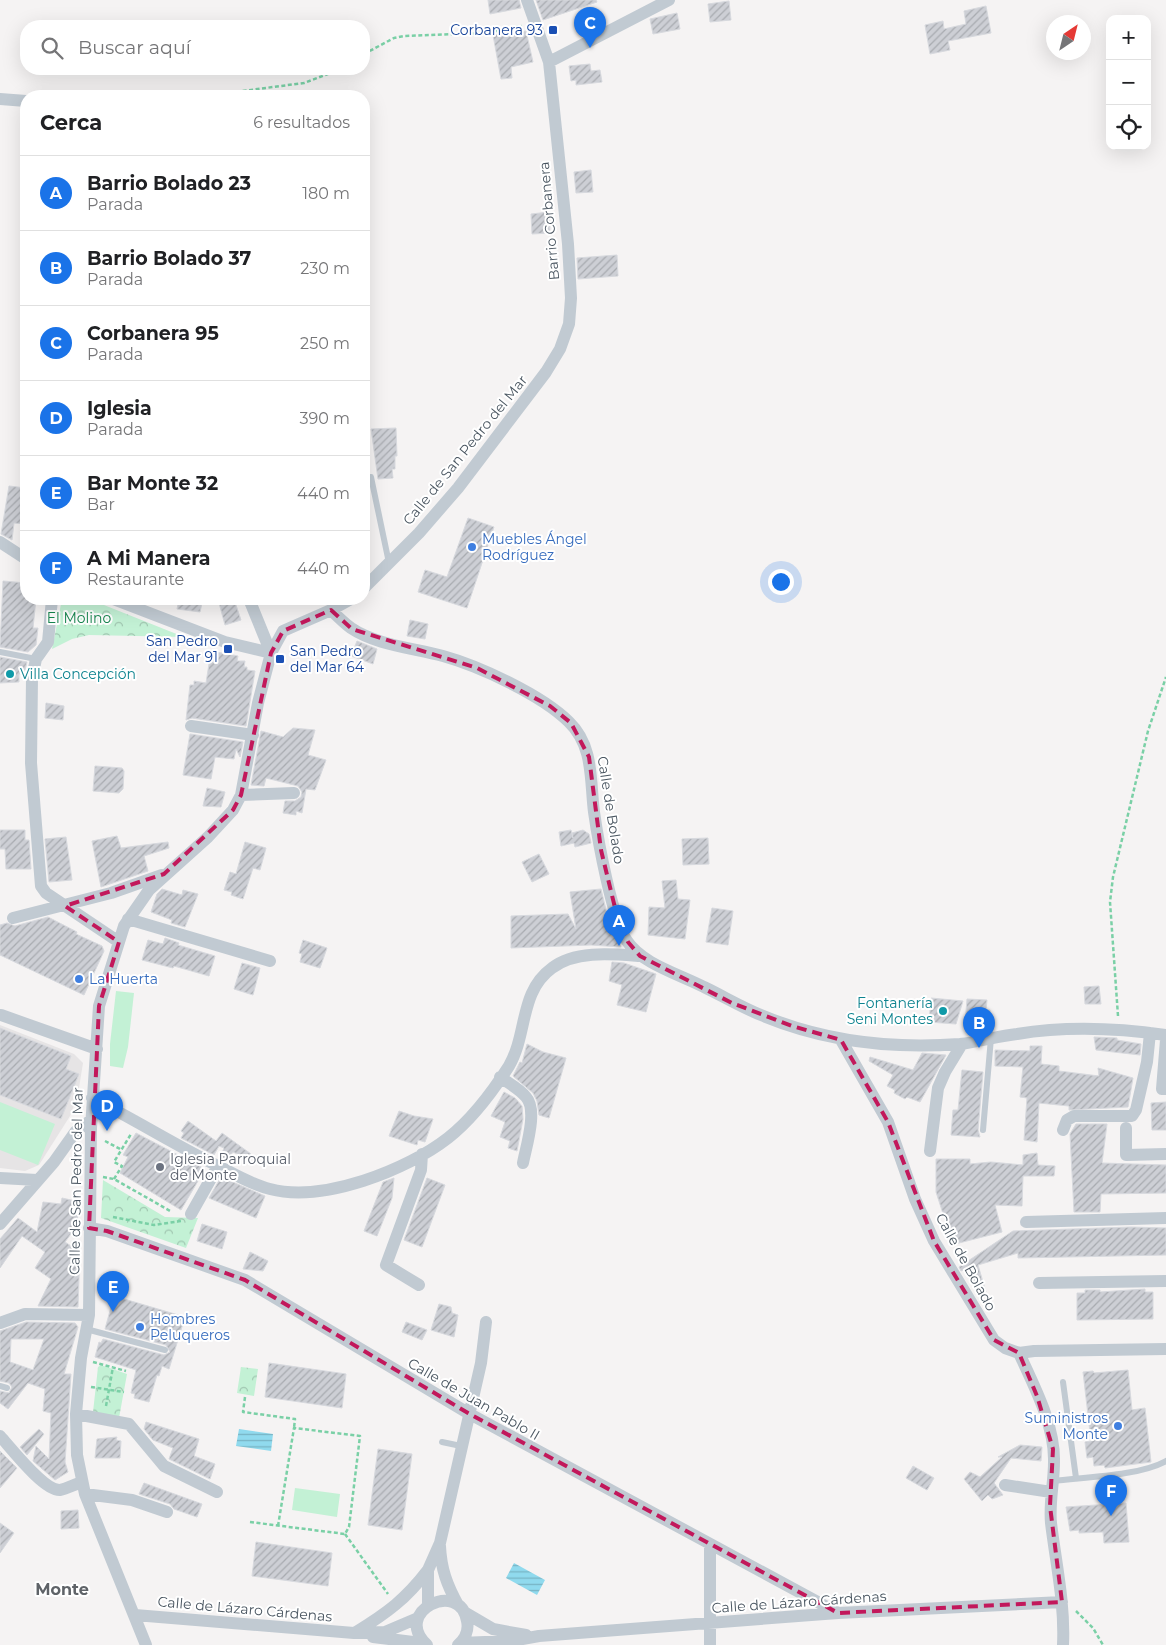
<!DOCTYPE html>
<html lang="es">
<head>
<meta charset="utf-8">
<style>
  body { margin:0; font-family:Montserrat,sans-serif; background:#f2f2f2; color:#202124 }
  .controls { position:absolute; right:15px; top:15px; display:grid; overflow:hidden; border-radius:10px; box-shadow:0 5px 20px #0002 }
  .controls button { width:45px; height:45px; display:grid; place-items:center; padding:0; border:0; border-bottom:1px solid #e0e0e0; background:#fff; color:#202124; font:25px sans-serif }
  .compass { position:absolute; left:1046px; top:15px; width:45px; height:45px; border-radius:50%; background:#fff; box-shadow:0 5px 20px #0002; rotate:35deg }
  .you { position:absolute; left:780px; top:581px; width:18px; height:18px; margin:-12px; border:4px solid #fff; border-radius:50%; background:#1a73e8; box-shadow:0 0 0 8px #1a73e833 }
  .badge { display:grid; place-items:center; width:32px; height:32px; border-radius:50%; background:#1a73e8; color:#fff; font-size:16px; font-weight:700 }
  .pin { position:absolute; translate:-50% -41px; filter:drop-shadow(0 1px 2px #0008) }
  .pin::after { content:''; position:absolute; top:26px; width:18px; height:15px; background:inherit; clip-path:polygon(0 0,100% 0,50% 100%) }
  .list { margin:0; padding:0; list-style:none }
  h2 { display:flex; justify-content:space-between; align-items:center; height:65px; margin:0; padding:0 20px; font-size:21px }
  h2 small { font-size:16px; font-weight:400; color:#757577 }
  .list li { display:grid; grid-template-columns:32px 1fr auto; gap:15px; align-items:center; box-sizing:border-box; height:75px; padding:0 20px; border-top:1px solid #e0e0e0 }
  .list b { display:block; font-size:19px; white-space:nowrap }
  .list p { margin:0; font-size:16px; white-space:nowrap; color:#757577 }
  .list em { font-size:16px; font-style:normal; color:#757577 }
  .icon { flex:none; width:28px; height:28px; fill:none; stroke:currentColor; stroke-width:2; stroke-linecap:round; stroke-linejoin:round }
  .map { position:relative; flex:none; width:1166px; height:1645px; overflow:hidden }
  .search { position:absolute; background:#fff; box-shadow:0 5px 20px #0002; left:20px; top:20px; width:350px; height:55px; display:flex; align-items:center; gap:12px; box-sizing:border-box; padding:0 18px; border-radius:20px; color:#757577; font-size:19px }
  .panel { position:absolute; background:#fff; box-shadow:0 5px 20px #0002; left:20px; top:90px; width:350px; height:515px; border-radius:20px }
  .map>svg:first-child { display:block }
  .education { fill:#e6e4e5 }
  .green { fill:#c3f1d5 }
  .park { fill:url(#park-crowns) }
  .water { fill:url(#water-rules) }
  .building { fill:url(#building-hatch); stroke:#d7d9de; fill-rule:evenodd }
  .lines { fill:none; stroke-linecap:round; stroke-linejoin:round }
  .path { stroke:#7ad0a6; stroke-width:2.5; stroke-dasharray:4 2.5; stroke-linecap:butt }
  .lane { stroke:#c1cad2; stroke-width:6 }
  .street { stroke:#c1cad2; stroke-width:12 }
  .marked { fill:none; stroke:#c2185b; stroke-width:4; stroke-dasharray:10 6; stroke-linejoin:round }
  .transit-dot { fill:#1a4fb4; stroke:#fff; stroke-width:2 }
  .shop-dot { fill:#3f7fe0; stroke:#fff; stroke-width:2 }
  .culture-dot { fill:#0f9aa8; stroke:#fff; stroke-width:2 }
  .worship-dot { fill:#6b7280; stroke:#fff; stroke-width:2 }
  .labels { text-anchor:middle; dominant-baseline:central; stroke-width:4; stroke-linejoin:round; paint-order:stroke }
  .transit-label { font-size:14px; fill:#164399; stroke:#fff; text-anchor:end }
  .street-label { font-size:14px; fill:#4a5661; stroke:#fff }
  .shop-label { font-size:14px; fill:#366cbe; stroke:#fff; text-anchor:start }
  .park-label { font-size:14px; fill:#17864f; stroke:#fff }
  .culture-label { font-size:14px; fill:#0d838f; stroke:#fff; text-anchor:start }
  .worship-label { font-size:14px; fill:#5b616d; stroke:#fff; text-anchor:start }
  .quarter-label { font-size:16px; font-weight:bold; fill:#5f6368; stroke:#fff }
</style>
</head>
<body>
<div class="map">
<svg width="1166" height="1645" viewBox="0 0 1166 1645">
  <defs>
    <pattern id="park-crowns" width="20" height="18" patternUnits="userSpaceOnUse" patternTransform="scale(1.25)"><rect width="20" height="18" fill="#c3f1d5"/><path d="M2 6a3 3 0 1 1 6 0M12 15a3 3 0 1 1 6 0" fill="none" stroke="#a0c6b0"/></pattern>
    <pattern id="water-rules" width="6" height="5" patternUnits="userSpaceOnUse" patternTransform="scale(1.25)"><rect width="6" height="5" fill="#90daee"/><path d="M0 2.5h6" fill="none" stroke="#78b4c4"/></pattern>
    <pattern id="building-hatch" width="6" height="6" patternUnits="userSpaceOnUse" patternTransform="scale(1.25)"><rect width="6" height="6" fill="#cdcfd5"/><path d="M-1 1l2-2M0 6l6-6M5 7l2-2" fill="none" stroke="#a8abb0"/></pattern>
  </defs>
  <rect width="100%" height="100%" fill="#f5f3f3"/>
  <!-- education -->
  <path class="education" d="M0,1025L74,1054L83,1063L78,1094L70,1116L39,1165L25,1171L0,1168Z"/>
  <!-- green -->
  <path class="green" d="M116,991L134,993L128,1047L123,1068L110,1066V1044Z
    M0,1102L55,1124L38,1165L0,1150Z
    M295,1488L340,1494L337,1517L292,1510Z"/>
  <!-- park -->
  <path class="park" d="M62,599H89L184,637L89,635L72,639L52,649Z
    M103,1180L165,1217L198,1218L186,1248L101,1218Z
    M101,1365L127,1374L119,1418L93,1412L98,1367Z
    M241,1367L258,1369L254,1396L237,1393Z"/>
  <!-- water -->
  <path class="water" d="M239,1429L273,1434L271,1451L236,1446Z
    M514,1563L545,1580L537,1595L506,1578Z"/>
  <!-- building -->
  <path class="building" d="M488,0H519L521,8L490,14Z
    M536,0H596L597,2L543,20Z
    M729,1L731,20L710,22L708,4Z
    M986,6L991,33L948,41L950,50L930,54L925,25L943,21L944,29L966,24L964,11Z
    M677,13L680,29L653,34L650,19Z
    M526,31L533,62L511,67L512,78L501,79L493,35Z
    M590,64L591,71L600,70L602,82L576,85V80L571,81L569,66Z
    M591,170L593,192L576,193L574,172Z
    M549,212L550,233L532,234L531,214Z
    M617,255L618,276L578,279L577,258Z
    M396,428L397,456H395V469H392L393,478L378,479L371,429Z
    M9,486L26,488V524L14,523L12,540L1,534Z
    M468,518L494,527L467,608L418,592L425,570L447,577Z
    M3,581L26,583V599H36L33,628H38L36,645L28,652L0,647Z
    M179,599H203L200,612L177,609Z
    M234,599L241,620L225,625L219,603Z
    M410,620L428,624L425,639L407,636Z
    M357,641L377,649L373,664L351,656Z
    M211,651L238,656L237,661H245L244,667H247V670L255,671L246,726L192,718L186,720L190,685H194V681L206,683Z
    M0,657L27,662L24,674H19V682L0,683Z
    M46,703L64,706L63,720L45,718Z
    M293,728L315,730L308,755L326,760L315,790L306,789L302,813L296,811V815L283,813L285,801H295L301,797L302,792L298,786L266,778L264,786L251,785L261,731L283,737Z
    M190,734L243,742L240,757L236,749L234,759L215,757L211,779L183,775Z
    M95,766L122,768L124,771L123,789L119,793L93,791Z
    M207,788L225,792L221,807L203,806Z
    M0,830H25V840H29L31,869H6L5,849H0Z
    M571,830L573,838L572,833L583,830L589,834L591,843L575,847L574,843L561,846L559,832Z
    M117,836L121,848L168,842L169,848L144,856L148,871L101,887L92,841Z
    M66,837L72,880L49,882L45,839Z
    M708,838L709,864L683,865L682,839Z
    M245,842L266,848L260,870L253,868L243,899L231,895L232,892L224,890L230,872L236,874Z
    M539,854L549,874L532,882L522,862Z
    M676,880L678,899L690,900L685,939L648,935L649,907L665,908L662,881Z
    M162,889L182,895L183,890L198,894L185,927L171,923L172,920L151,912L157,894Z
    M601,889L608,918L621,947L591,945L511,948V916L568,914L576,929L570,892Z
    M712,908L733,911L728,945L706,942Z
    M48,917L77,932L76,934L102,946L104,951L84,995L0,955V925L7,923L15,926Z
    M165,938L179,943L178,945L215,956L209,976L174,966L173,968L142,960L148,940L163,944Z
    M303,940L327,948L320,968L300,962L302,954L299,953Z
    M612,962L624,963L656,974L646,1012L617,1005L622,985L609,981Z
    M242,963L260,968L253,995L234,989Z
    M1099,986L1101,1004H1085L1084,987Z
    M931,998L963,1001L956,1024L929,1022Z
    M967,999L987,1000L986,1010H990L988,1026L965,1024Z
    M0,1028L71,1056L66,1069L79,1074L61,1119L0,1095Z
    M1094,1037L1117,1038V1040L1141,1044L1140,1055L1096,1050Z
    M527,1044L543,1052L566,1058L549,1118L539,1115L537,1101L533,1093L513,1076L520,1062L522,1063Z
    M1030,1046H1042L1041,1064L1059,1066V1071L1099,1076L1098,1068L1133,1078L1128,1107L1069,1110V1106L1039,1103L1037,1142L1024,1140L1027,1098L1020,1097L1023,1067L995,1066V1050L1030,1051Z
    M922,1053L946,1055L920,1102L907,1097L905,1099L894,1093L895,1090L887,1086L893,1075L869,1061L870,1057L913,1070Z
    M962,1070L983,1072L978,1130L980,1137L951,1135L953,1110H958Z
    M504,1092L515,1098L522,1106L523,1119L517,1151L508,1148L510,1141L500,1137L505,1122L491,1116Z
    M1166,1102V1130H1152L1151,1103Z
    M399,1111L414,1116L433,1119L425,1142L418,1140L417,1145L389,1136Z
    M188,1121L216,1141L222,1133L251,1154L248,1159L233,1152L226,1161L220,1158L224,1148L219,1146L214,1155L193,1144L181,1138L184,1133L181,1131Z
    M1076,1124H1107L1102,1163L1166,1165V1193L1101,1194L1100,1212H1074L1070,1134Z
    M136,1133L205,1169L181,1210L120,1173L128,1157L123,1155Z
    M1037,1153L1038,1165L1055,1166L1054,1176H1023L1022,1206L995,1205L1002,1232L955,1244L951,1229H948L936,1192V1159H970V1164L991,1162L1023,1165V1155Z
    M221,1177L265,1196L256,1218L209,1198Z
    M394,1178L392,1198L377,1236L364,1231L383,1182Z
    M427,1178L445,1185L422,1247L404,1240Z
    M62,1198L80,1202L76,1227L65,1242L80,1252L78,1307L38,1306L51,1279L35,1268L45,1252L22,1236L0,1268V1239L18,1218L37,1232L43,1202L61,1204Z
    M202,1224L227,1232L222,1249L197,1241Z
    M1131,1227L1166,1228V1255L1018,1258V1253L978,1265L986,1292L981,1294L967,1269L961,1271L959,1267L1013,1231Z
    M250,1252L268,1261L263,1271L243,1269Z
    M1145,1289V1292H1153V1319L1077,1320V1293H1085V1290H1100V1292Z
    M114,1296L185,1317L169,1369L162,1366L159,1376L157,1375L149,1402L134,1398L135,1394L131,1393L136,1370L95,1357L99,1342L101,1343L103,1339L164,1355L170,1352L166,1345L105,1329Z
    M439,1304L451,1307L452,1313L458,1315L454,1337L431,1330Z
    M26,1322L75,1323L78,1327L64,1374H71L65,1462L68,1472L55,1480L33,1461L36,1446L49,1459L51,1413L43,1411L45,1389L28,1383L8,1409L0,1403V1391L9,1393L12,1387L9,1383L0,1381V1331ZM11,1339H44L33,1370L10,1362Z
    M406,1322L427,1330L422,1340L402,1332Z
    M269,1363L346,1374L342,1408L265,1397Z
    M1128,1370L1132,1410L1145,1408L1151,1462L1105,1468L1104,1465L1094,1466L1093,1457L1087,1458L1085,1442L1091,1441L1083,1372L1093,1371L1094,1373Z
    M146,1422L199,1439L194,1456L215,1464L210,1479L169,1459L173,1448L153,1440L144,1429Z
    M39,1429L44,1434L27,1455L20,1447Z
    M117,1437L116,1440L121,1441L120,1458H95L97,1439Z
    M1020,1445L1042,1447L1041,1461L1011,1458L994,1483L1003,1495L992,1499L988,1495L982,1501L964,1479L970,1472L980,1477L1002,1457H998Z
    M378,1449L412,1454L402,1530L368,1525Z
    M0,1451L17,1468L0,1488Z
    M913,1466L934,1478L927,1490L906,1478Z
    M144,1483L202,1504L197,1517L174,1509L170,1504L139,1494Z
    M1126,1503L1129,1542L1104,1543L1103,1532L1079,1533V1530L1070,1531L1066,1507Z
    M78,1510L79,1528L61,1529V1511Z
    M0,1523L14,1533L0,1553Z
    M256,1542L332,1553L328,1586L252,1576Z"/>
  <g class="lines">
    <!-- path -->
    <path class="path" d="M364,54L394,38L404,36L485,33L522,26
      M204,96L304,83L341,69
      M1118,1016L1110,902L1113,877L1148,731L1166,677
      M105,1141L122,1150
      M103,1177L114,1179L172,1212
      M114,1179L122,1166L114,1162L131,1134
      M113,1217L154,1225L181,1221
      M93,1362L126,1371
      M91,1387L124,1392
      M245,1397L243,1412L295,1419L294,1428
      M106,1406L113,1367
      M250,1522L345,1534
      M278,1526L294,1428L360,1436L349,1527L345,1534
      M345,1534L388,1594
      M1076,1611L1093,1628L1103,1645"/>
    <!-- lane -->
    <path class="lane" d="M371,477L389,563
      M0,652L36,659
      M983,1130L991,1038
      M86,1329L165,1350
      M1063,1382L1076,1478
      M0,1386L7,1388
      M442,1442L461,1446
      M1053,1481C1085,1477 1139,1476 1166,1461"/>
    <!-- street -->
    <path class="street" d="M549,62L669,0
      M0,99L26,101
      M0,542L26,559
      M364,588L419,533L458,488L546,372L560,349L569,324L571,298L568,244L549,62L527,0
      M52,599L48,642L36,659L32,678L31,763L41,886L46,893L119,942
      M113,599L225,642L271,653
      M249,599L271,653
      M331,610C337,616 344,623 351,628C376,645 414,648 443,656C479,666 542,695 569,722C594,746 590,781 594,812C598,840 612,919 627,941C642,964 679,974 704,987C723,996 741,1007 761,1015C823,1041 893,1049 960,1044C979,1042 998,1036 1017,1034C1066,1026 1117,1028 1166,1035
      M191,726L253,735
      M241,795L294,793
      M13,918L111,893L162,875
      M128,919L270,961
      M1,1015L97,1049
      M841,1040L888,1122L915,1199L934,1241L994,1340L1005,1348L1019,1353C1034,1386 1055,1425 1054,1462C1054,1483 1049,1502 1051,1523C1056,1564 1065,1604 1063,1645
      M1166,1040L1162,1089H1166
      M500,1077C508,1083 520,1089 526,1097C538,1110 526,1147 523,1163
      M92,1098C136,1120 178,1147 222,1168C238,1176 253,1185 270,1189C323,1203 407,1170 448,1138C471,1120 493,1091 509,1066C528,1033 519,992 552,968C575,950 613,954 640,956
      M1126,1128V1155L1166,1154
      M1063,1130L1067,1120L1074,1116H1132L1136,1110L1147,1062L1150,1033
      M930,1151L938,1088L945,1072L962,1044
      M0,1178L37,1180
      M191,1214L218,1166
      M1026,1222L1166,1218
      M0,1224L54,1162L76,1131L91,1120
      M89,1228L107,1231L245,1280L468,1413L838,1613
      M1039,1283L1166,1281
      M419,1285L386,1265L421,1170L422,1154
      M0,1323L25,1314L89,1315
      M1019,1353L1034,1351L1166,1349
      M76,1414L129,1424L164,1466L217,1492
      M0,1436C11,1448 44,1491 60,1490C67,1489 75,1484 82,1482
      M1005,1485L1051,1492
      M85,1494L132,1500L167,1512
      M440,1546C441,1569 447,1585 458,1605
      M428,1605V1570L440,1543L481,1363L486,1322
      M464,1612L493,1629L526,1635
      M135,1615L354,1633L385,1632L418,1618
      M356,1632C387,1613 406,1599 428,1570
      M373,1637L413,1642L423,1641
      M460,1643L512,1641L539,1636L838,1613L1062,1602
      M146,1645L85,1494L77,1455L76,1414L81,1358L89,1315L91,1128L99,1006L124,926L149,890L208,837L233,810L241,795L258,703L271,653L283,631L331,610L351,599
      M427,1645C391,1612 460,1578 467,1621C469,1630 465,1639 458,1645
      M710,1645V1544"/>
  </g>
  <!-- marked area -->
  <path class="marked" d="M331,610L352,629L477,668L550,706L571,723L589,757L601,850L617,916L628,942L640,956L732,1003L792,1026L841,1040L888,1122L934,1241L994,1340L1019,1353L1037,1396L1053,1449L1050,1506L1062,1602L838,1613L468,1413L245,1280L107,1231L89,1228L99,1006L119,942L65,906L164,874L233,810L241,795L271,653L283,631Z"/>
  <!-- markers -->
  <g class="transit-dot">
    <rect x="548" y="25" width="10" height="10" rx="2.5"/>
    <rect x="223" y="644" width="10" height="10" rx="2.5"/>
    <rect x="275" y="654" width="10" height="10" rx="2.5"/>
  </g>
  <g class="shop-dot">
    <circle cx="472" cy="547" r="5"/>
    <circle cx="79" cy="979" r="5"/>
    <circle cx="140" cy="1327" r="5"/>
    <circle cx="1118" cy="1426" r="5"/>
  </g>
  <g class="culture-dot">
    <circle cx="10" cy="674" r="5"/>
    <circle cx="943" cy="1011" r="5"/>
  </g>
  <circle class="worship-dot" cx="160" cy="1167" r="5"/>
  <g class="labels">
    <!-- transit labels -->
    <g class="transit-label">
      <text x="543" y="30">Corbanera 93</text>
      <text x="218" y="641">San Pedro<tspan x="218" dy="16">del Mar 91</tspan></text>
      <text x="290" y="651" text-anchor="start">San Pedro<tspan x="290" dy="16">del Mar 64</tspan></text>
    </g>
    <!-- street labels -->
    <g class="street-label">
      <text transform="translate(549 221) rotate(-95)">Barrio Corbanera</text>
      <text transform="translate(465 450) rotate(-51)">Calle de San Pedro del Mar</text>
      <text transform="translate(611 810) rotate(81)">Calle de Bolado</text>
      <text transform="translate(76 1181) rotate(-89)">Calle de San Pedro del Mar</text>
      <text transform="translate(966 1262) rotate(61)">Calle de Bolado</text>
      <text transform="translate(474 1399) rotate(30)">Calle de Juan Pablo II</text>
      <text transform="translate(799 1602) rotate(-4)">Calle de Lázaro Cárdenas</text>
      <text transform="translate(245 1609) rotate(5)">Calle de Lázaro Cárdenas</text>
    </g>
    <!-- shop labels -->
    <g class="shop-label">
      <text x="482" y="539">Muebles Ángel<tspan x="482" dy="16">Rodríguez</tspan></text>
      <text x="89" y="979">La Huerta</text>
      <text x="150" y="1319">Hombres<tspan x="150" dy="16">Peluqueros</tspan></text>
      <text x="1108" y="1418" text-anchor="end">Suministros<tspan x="1108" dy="16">Monte</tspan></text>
    </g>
    <!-- park labels -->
    <g class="park-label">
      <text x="79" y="618">El Molino</text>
    </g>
    <!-- culture labels -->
    <g class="culture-label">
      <text x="20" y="674">Villa Concepción</text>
      <text x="933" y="1003" text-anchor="end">Fontanería<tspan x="933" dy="16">Seni Montes</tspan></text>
    </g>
    <!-- worship labels -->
    <g class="worship-label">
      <text x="170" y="1159">Iglesia Parroquial<tspan x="170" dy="16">de Monte</tspan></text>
    </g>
    <!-- quarter labels -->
    <g class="quarter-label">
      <text x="62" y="1589">Monte</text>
    </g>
  </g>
</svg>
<div class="controls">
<button>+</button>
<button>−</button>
<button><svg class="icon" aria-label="locate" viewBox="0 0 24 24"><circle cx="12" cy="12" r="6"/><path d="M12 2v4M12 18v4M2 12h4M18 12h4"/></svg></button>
</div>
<svg class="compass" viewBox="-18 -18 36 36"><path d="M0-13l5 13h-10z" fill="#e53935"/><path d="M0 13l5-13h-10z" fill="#757577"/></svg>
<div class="you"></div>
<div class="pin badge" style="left:619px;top:946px">A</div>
<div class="pin badge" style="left:979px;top:1048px">B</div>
<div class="pin badge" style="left:590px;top:48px">C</div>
<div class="pin badge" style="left:107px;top:1131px">D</div>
<div class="pin badge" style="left:113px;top:1312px">E</div>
<div class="pin badge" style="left:1111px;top:1516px">F</div>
<div class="search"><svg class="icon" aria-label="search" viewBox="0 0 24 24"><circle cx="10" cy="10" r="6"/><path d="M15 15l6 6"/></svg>Buscar aquí</div>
<section class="panel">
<h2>Cerca<small>6 resultados</small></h2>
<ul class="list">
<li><span class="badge">A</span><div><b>Barrio Bolado 23</b><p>Parada</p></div><em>180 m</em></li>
<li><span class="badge">B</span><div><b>Barrio Bolado 37</b><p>Parada</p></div><em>230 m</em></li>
<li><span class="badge">C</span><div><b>Corbanera 95</b><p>Parada</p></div><em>250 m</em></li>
<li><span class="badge">D</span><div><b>Iglesia</b><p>Parada</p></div><em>390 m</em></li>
<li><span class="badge">E</span><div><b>Bar Monte 32</b><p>Bar</p></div><em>440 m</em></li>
<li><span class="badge">F</span><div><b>A Mi Manera</b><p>Restaurante</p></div><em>440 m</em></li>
</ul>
</section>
</div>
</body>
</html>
